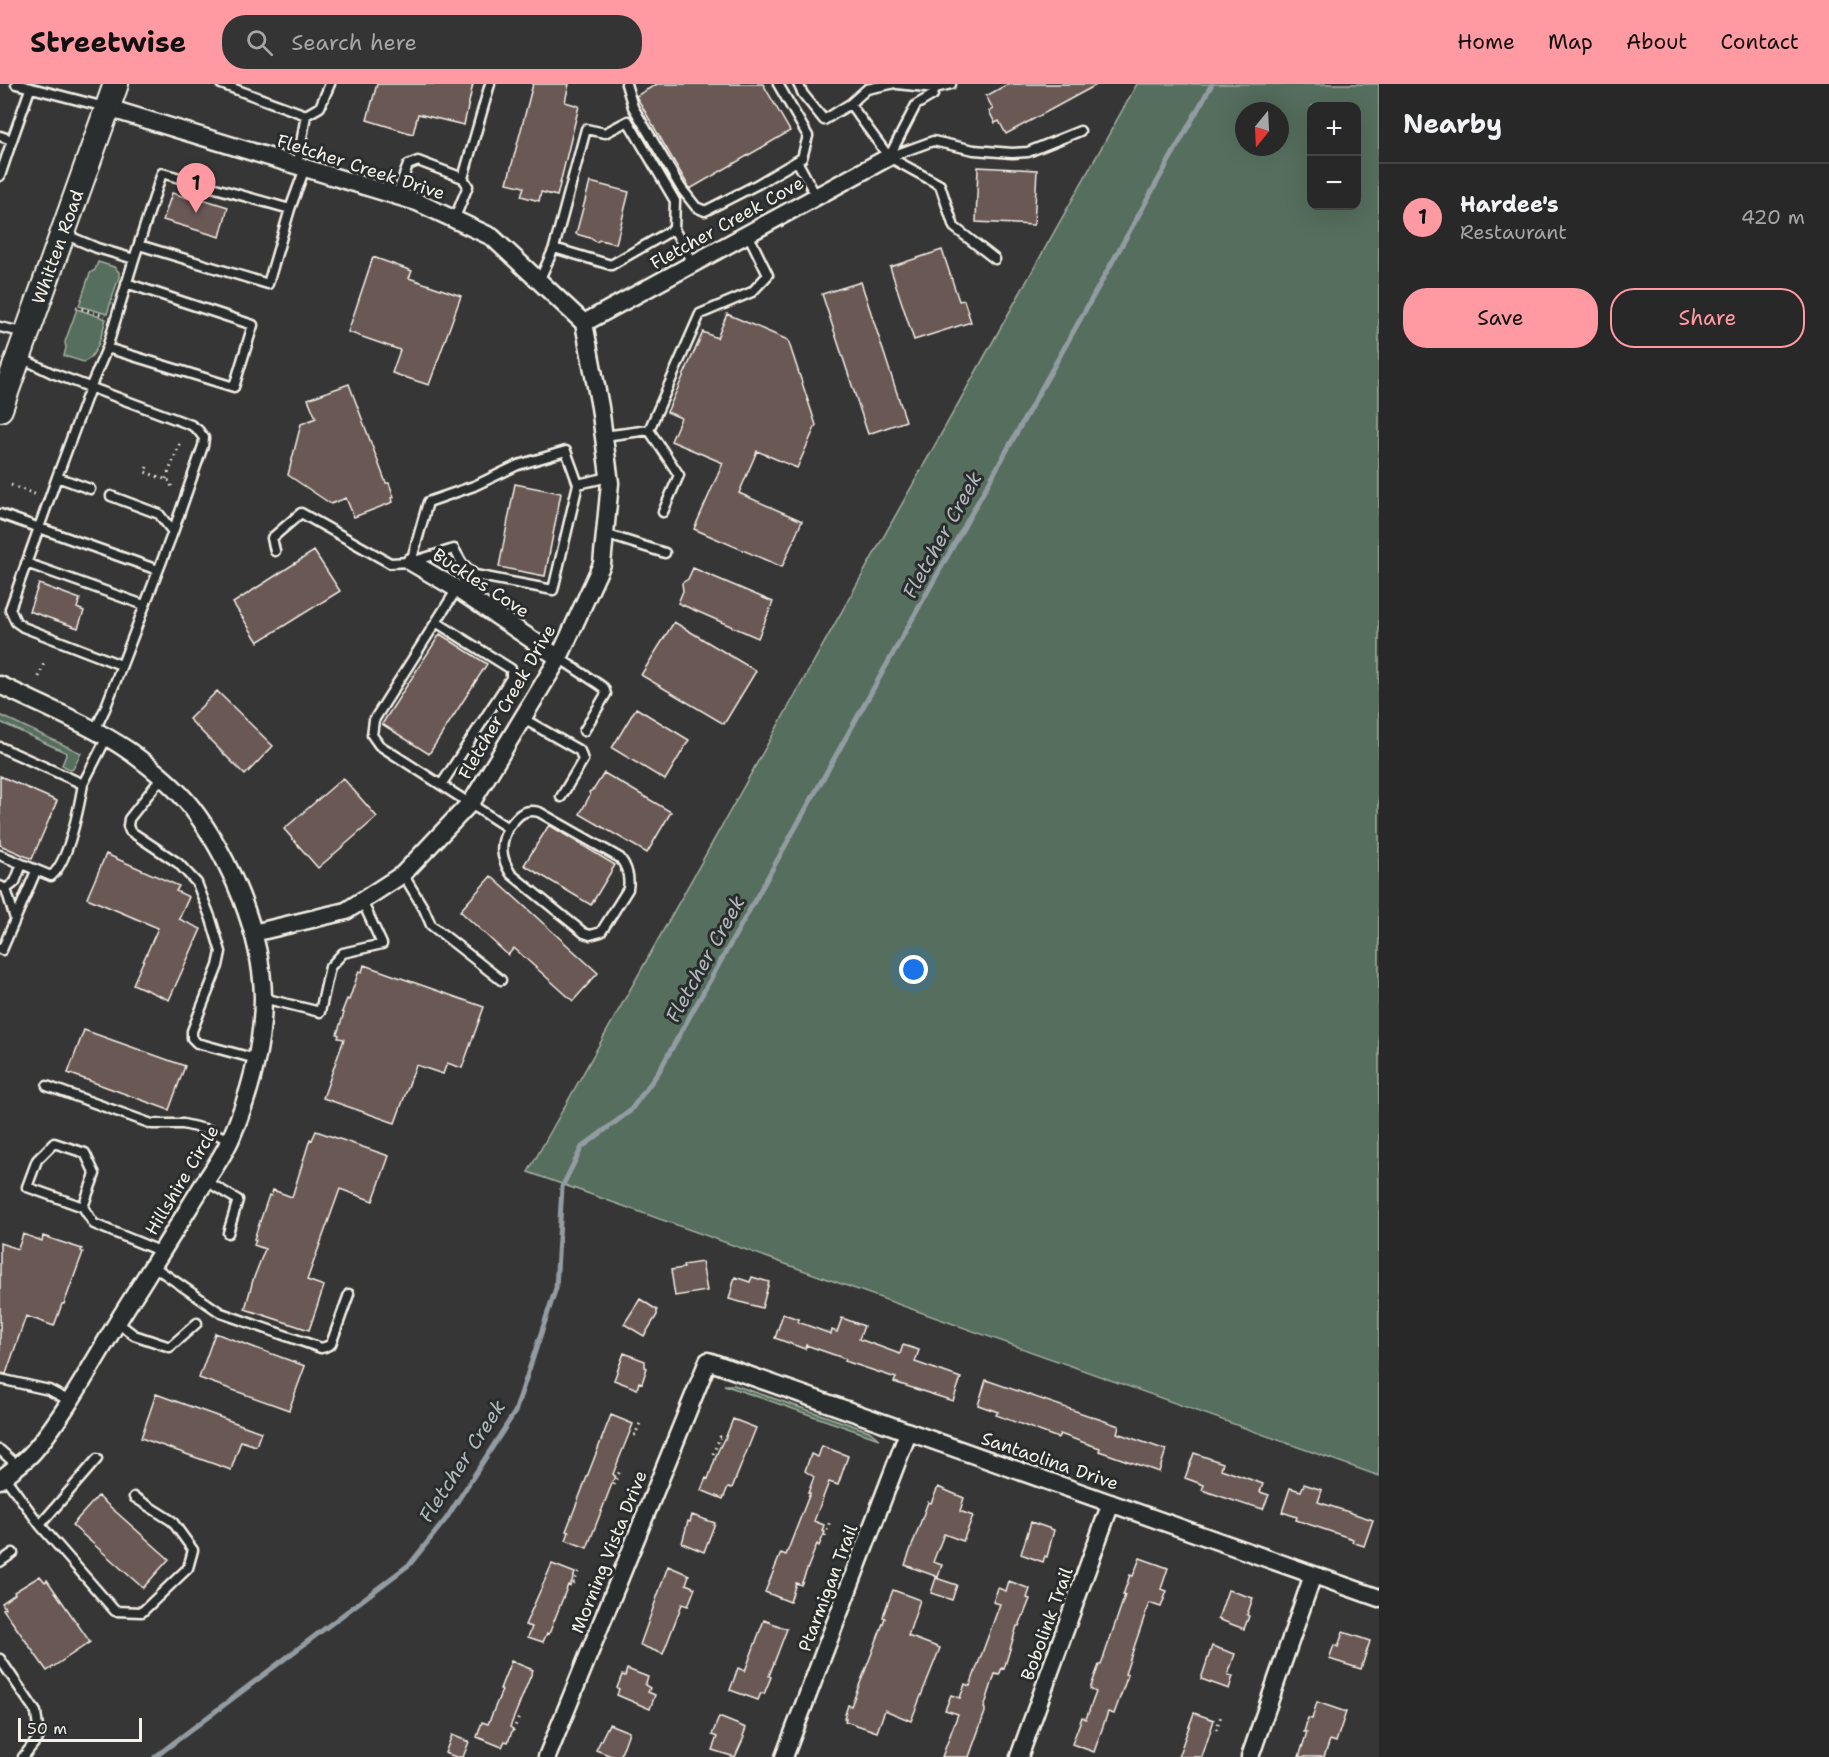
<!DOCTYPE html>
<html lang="en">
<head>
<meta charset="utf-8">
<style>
  body { margin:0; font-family:"Shantell Sans",sans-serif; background:#353434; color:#f1f3f6 }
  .controls { position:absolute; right:18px; top:18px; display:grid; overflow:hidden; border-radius:12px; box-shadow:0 6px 24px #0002 }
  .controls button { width:54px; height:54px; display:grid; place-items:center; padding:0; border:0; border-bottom:2px solid #454445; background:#292828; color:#f1f3f6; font:30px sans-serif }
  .compass { position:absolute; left:1235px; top:18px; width:54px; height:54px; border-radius:50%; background:#292828; box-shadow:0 6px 24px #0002; rotate:198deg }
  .scale { position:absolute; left:18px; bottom:15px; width:124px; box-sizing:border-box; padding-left:6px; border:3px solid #f4f1e8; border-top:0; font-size:16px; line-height:21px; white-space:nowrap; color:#f4f1e8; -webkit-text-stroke:4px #2a2d2e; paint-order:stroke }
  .you { position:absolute; left:914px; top:886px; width:21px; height:21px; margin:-15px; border:4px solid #fff; border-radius:50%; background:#1a73e8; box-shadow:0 0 0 9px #1a73e833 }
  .badge { display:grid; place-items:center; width:39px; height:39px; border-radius:50%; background:#ff9aa2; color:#111; font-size:20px; font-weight:700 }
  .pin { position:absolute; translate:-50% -50px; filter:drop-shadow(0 2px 3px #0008) }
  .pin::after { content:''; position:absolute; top:32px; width:21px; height:18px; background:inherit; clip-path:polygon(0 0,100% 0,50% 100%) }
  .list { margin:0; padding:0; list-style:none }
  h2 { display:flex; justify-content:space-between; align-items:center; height:78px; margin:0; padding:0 24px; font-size:26px }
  h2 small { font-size:20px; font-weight:400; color:#a5a6a8 }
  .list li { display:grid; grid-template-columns:39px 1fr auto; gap:18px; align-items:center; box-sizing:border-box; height:108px; padding:0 24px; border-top:2px solid #454445 }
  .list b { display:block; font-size:22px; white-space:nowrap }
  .list p { margin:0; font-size:20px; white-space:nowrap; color:#a5a6a8 }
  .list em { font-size:20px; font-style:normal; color:#a5a6a8 }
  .actions { display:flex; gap:12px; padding:18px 24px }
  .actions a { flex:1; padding:14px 0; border:2px solid #ff9aa2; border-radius:24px; text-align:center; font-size:21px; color:#ff9aa2 }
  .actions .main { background:#ff9aa2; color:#111 }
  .icon { flex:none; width:33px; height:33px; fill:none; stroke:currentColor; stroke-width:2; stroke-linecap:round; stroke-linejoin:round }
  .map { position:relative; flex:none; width:1379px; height:1673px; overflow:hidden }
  header { display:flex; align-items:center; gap:36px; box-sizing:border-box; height:84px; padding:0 30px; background:#ff9aa2; color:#111 }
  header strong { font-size:28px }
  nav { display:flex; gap:33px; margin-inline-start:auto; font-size:21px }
  .search { width:420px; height:54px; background:#353434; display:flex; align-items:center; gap:15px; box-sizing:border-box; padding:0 21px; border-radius:24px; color:#a5a6a8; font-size:22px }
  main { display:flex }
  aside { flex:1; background:#292828 }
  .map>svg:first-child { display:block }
  .green { fill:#556e5d; stroke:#a4b0a2; stroke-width:1.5; fill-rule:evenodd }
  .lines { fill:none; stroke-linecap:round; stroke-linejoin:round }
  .stream { stroke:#929ca2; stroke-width:5 }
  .building { fill:#6b5954; stroke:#f4f1e8; stroke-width:1.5 }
  .service-casing { stroke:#f4f1e8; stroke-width:13 }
  .minor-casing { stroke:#f4f1e8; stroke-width:21 }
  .secondary-casing { stroke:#f4f1e8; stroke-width:28 }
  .path { stroke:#f4f1e8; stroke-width:3; stroke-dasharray:1.5 4.5; stroke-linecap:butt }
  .service { stroke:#2a2d2e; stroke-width:8 }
  .minor { stroke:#2a2d2e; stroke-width:16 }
  .secondary { stroke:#2a2d2e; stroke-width:24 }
  .labels { text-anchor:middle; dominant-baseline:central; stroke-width:6; stroke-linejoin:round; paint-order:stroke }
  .street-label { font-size:18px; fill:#f4f1e8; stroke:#2a2d2e }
  .water-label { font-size:20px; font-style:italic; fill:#b3b9ba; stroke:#2a2d2e }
</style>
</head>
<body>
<header>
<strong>Streetwise</strong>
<div class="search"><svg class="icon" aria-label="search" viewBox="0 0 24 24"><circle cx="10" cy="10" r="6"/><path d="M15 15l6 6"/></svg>Search here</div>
<nav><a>Home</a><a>Map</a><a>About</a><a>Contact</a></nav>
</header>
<main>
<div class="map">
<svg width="1379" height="1673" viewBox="0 0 1379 1673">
  <rect width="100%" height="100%" fill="#373636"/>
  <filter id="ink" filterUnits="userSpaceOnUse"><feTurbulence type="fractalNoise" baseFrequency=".0167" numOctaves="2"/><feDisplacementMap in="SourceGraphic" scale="12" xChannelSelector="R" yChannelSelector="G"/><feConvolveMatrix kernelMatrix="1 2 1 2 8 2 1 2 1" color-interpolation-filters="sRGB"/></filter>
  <g filter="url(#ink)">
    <!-- green -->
    <path class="green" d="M1137,0H1379V1392L528,1088ZM1312,22H1356V122H1312ZM1244,27H1280V63H1244Z
      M98,178L114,183L119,188V193L107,230L79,222L90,189L95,186Z
      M77,225L106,235C102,248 98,272 84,278L64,272L66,264L65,258Z
      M0,631L81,669L73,685L71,686L62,681L67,669L0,638Z
      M724,1301H734L869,1347L879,1355Z"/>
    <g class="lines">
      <!-- stream -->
      <path class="stream" d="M155,1673L410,1480L446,1435L515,1328L556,1204L562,1103L582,1063L630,1027L658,989L1212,0"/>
    </g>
    <!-- building -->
    <path class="building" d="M377,0H473L464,41L418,30L413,50L367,36Z
      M533,0H569L565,18L579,22L557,112L541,108L539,117L521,112L524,103L507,99Z
      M657,0H763L790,47L690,105L637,14L636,12Z
      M1008,0H1098L1006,50L999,37L995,39L989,27L993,25L986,12Z
      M978,83L1037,86L1034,141L976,138Z
      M590,98L629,108L616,160L600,156L596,158L590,154L576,150Z
      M172,109L195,116L196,113L228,123L220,153L163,136Z
      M942,166L959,217L964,216L971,238L914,256L890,183Z
      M373,173L412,187L409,194L461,212L429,301L392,289L400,266L348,248Z
      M861,198L906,337L868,350L822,210Z
      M727,230L788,256L816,341L797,384L757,367L739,409L802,437L782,483L694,445L723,379L671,357L681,334L667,328L677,306L703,248L717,254Z
      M349,300L386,399H389L394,413L392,414L393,418L354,433L346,414L331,420L288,391L301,340L316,334L308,315Z
      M515,400L561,409L545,492L499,483Z
      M314,467L340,507L258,558L233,519Z
      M693,484L773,518L758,554L678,519L683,507L682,499L688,495Z
      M39,500L80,515L77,524L84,527L78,544L29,527Z
      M674,538L756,587L724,640L641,591Z
      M440,550L487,580L429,670L382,640Z
      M217,607L273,662L245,691L189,635Z
      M636,624L689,656L665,696L612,664Z
      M604,689L671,728L647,769L580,730L590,711L589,708L594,705Z
      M0,692L57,717L32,775L0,761Z
      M343,694L377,733L318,784L284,745Z
      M549,741L615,781L591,821L524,781Z
      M106,770L179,802L176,807L189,813L179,835L201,845L169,916L133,900L158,844L87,814Z
      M491,792L598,889L573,917L514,864L508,871L460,827Z
      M364,881L484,923L462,984L447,979L443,990L416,981L395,1039L323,1014L344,955L338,954L339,951L337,950L344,929L342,928L347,915L349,916L359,887L362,888Z
      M84,946L185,982L169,1026L68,989Z
      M316,1047L389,1072L373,1117L340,1105L307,1196L324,1202L309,1246L245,1225L253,1196L265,1165L254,1161L256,1156L254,1155L269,1111L271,1112L273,1106L292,1113L310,1055L312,1056Z
      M23,1150L42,1157L43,1152L82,1165L81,1167L83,1168L64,1220H62L54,1242L26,1232L6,1290L0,1289V1159L18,1165Z
      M702,1178L707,1207L675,1212L671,1186L684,1184L683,1181Z
      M735,1193L750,1198L752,1193L769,1198L762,1224L729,1215Z
      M640,1215L657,1226V1231L644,1252L624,1240Z
      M783,1230L799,1235L798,1238L831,1250L832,1246L837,1248L842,1234L864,1242L859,1255L900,1270L903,1261L919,1266L915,1278L961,1294L953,1317L894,1298L896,1294L845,1277L846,1275L806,1261L805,1265L775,1254Z
      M215,1249L305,1282L289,1326L199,1294Z
      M624,1269L645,1277V1283L647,1284L642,1299L639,1298L637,1305L614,1296Z
      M986,1296L1119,1342L1117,1349L1166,1366L1159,1388L1099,1367L1100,1364L1085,1359L1060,1350L1058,1354L996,1331L998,1328L978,1321Z
      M156,1310L261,1348L256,1362L241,1357L231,1386L141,1354Z
      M611,1331L633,1340L613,1390L615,1392L587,1464L566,1456L569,1448L566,1447Z
      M733,1335L756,1344L732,1404L728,1403L723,1415L701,1406L706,1394L708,1395L718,1367L724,1355H725Z
      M822,1362L848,1372L838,1401L829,1398L814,1437L824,1441L822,1447L825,1448L819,1462L817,1460L801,1501L796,1499L790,1518L765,1508L781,1469L786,1471L810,1409H808L814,1393L805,1387L811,1370L818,1373Z
      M1194,1369L1223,1379L1221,1385L1263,1400L1260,1408L1269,1411L1263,1425L1250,1421L1249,1422L1202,1406L1204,1401L1185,1394Z
      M1304,1400L1322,1406L1318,1418L1373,1436L1364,1462L1352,1458L1353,1455L1296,1436L1297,1433L1282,1428L1290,1404L1301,1407Z
      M938,1403L964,1414L960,1427L973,1432L963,1457L944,1450L933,1478L942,1481L938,1493L905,1481L928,1418L931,1419Z
      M98,1412L169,1475L143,1504L72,1441Z
      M692,1431L715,1439L704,1468L682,1459L688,1437L690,1438Z
      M1031,1438L1054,1446L1047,1473L1045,1472L1043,1478L1021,1470Z
      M1140,1474L1168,1484L1161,1505L1167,1507L1161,1523L1149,1519L1125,1590L1128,1591L1114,1630L1108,1628L1094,1668L1072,1660L1082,1633L1086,1635L1096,1608L1090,1605L1099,1581H1101L1125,1511H1123L1130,1491L1133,1492Z
      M552,1480L575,1489L570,1502L568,1501L549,1550L547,1549L543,1558L528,1553L532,1543L525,1541Z
      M668,1482L689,1491L686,1500L695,1504L688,1522L682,1520L663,1570L640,1561Z
      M40,1492L45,1498L47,1496L90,1558L47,1587L3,1525L5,1524L2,1519L15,1510L14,1508Z
      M936,1494L957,1501L952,1516L931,1509Z
      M1009,1497L1030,1505L1027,1514L1030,1515L1019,1542H1017L1004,1585L1002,1584L999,1591L995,1590L984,1624L985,1625V1628L969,1673H942L958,1630L945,1626L951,1611L960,1614L965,1600L970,1602L1000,1520L993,1518L998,1504L1006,1507Z
      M893,1506L920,1516L908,1552L940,1564L911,1637L885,1626L877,1648L845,1637L846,1634H844L848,1621L851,1622L870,1574L885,1534L883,1533L884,1529Z
      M1228,1506L1253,1514L1247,1531L1249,1532L1244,1545L1218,1535Z
      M764,1536L787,1545L769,1592L771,1593L764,1610L761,1609L758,1616L730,1606L738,1584L745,1587Z
      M1343,1548L1370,1557L1361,1585L1329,1575L1334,1561L1338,1563Z
      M1212,1562L1235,1570L1228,1591L1233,1592L1229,1605L1201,1595Z
      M511,1577L533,1586L510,1643L513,1645L508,1658L505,1657L502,1663L477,1653L482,1638L488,1640L502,1606L500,1605Z
      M627,1585L648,1593L645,1601L650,1604L648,1608L655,1611L650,1625L617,1611L619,1605L617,1604L622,1591L625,1592Z
      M1317,1618L1346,1628L1336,1658L1330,1656L1324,1673H1299L1307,1648H1304L1308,1634L1312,1635Z
      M1194,1629L1214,1636L1202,1673H1178Z
      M719,1633L746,1644L743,1652L744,1653L735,1673L712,1666L717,1653L712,1651Z
      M609,1640L629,1648L620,1673H614L596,1666Z
      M452,1651L469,1658L463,1673H456L445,1669Z"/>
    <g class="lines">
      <!-- service casing -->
      <g class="service-casing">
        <path id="service" d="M16,0L105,23
          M221,0L306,31L297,82
          M626,0L633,23L681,104L696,123L705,127L758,100L802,74L808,52L778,0
          M798,0L803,10L824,36L850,20
          M891,0L867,5L850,20L889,73L940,101L954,143L995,175
          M897,0L935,4L951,0
          M306,31L320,23L330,0
          M0,52L12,56L0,92
          M12,56L30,5
          M889,73L933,57L974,66L1012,69L1028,68L1080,47
          M889,73L916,21L933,11L935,4
          M797,77L816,112
          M463,94L490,0
          M396,112L408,81L418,77L463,94L468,102L454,136
          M290,125L305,84
          M64,150L97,164L134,175L162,89L290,125L268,200L139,161
          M554,164L586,45L605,49L628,37L675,117L674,145
          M539,197L554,164L611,181L674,145L693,180
          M0,243L26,249
          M107,264L234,303L253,241L126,199
          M19,273L52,289L191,341L198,346L204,354L203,362L173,448
          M649,346L679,391L663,428
          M604,352L649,346L700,230L752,208L768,191L748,150
          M57,393L90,304L107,264L134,175
          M90,405L57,393L10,525L16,538L23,543L121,581
          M0,430L158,486
          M605,450L665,469
          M275,467L272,454L301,429L390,479L411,478L454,465L462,479L475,491L553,506L578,400L609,393
          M411,478L428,418L474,402L518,381L566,367L578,400
          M26,479L144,521
          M457,505L374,636L372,651L379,661L508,744C499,761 501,774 511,790L584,849L590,851L601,848L628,805C630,793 627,783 620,774L539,728C523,724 517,732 508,744
          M436,538L511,585V594L441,701
          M559,574L600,601L604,604L606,610L584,647
          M522,634L580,667L583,676L561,713
          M95,646L105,625L173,448L159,430L111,412
          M0,663L83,700C79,723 69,778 51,792L0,771
          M162,693L129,735L128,742L130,747L178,779L197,799L211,835L221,868L218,882L192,947V954L197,959L256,975
          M83,700L107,653
          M403,790L424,825L431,841L501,896
          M0,802L6,805L15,835
          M6,805L15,798L22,780
          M0,865L2,866L36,787
          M263,914L320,928L330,883L343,869L382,860L362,817
          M47,1002L152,1040H183L209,1046L230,1057
          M206,1097L238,1116L228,1149
          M83,1123L27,1103L37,1076L54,1059L85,1069L95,1090L83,1123L94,1140L162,1168
          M153,1182L221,1229L321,1264L325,1263L331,1260L349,1210
          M117,1238L134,1251L170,1263L197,1239
          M0,1295L49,1306L70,1317
          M0,1366L18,1382
          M4,1392L40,1441L115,1527L142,1528L188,1484L193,1466L172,1437L134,1413
          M40,1441L97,1375
          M0,1478L13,1469
          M0,1575L36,1628L39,1653L23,1673"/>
      </g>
      <!-- minor casing -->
      <g class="minor-casing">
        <path id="minor" d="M108,24L417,118L492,153L584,239L600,323L610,399L602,480L559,574L473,716L403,790L346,827L253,849
          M584,239L889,73
          M411,478L457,505L559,574
          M0,601C43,622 89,640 129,667C151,683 175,702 192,724C230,774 262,850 263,913C263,962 250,1010 231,1054C224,1070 213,1086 203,1101C185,1130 168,1158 150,1186C136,1209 121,1231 108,1254C85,1293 63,1332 34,1367C24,1379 11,1386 0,1396
          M547,1673L708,1277L1379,1514
          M784,1673L908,1349
          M1019,1673L1111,1419
          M1250,1673L1313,1491"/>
      </g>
      <!-- secondary casing -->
      <g class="secondary-casing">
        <g id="secondary">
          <path id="s1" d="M0,325L116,0"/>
        </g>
      </g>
      <!-- path -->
      <path class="path" d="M76,223L105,232
        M147,383L145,388L170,397L172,404
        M166,395L180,359
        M11,401L37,411
        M39,593L44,579
        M634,1350L635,1351L641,1337
        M713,1370L720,1353L724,1354
        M614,1401L620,1386
        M825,1452L830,1437
        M573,1498L574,1499L579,1486
        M1216,1646L1221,1632
        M513,1647L519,1633"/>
      <!-- service -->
      <use href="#service" class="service"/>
      <!-- minor -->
      <use href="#minor" class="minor"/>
      <!-- secondary -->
      <use href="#secondary" class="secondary"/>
    </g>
  </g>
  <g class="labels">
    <!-- street labels -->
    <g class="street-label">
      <text transform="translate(361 83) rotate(18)">Fletcher Creek Drive</text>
      <text transform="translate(727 139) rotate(-29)">Fletcher Creek Cove</text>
      <text stroke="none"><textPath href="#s1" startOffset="172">Whitten Road</textPath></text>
      <text transform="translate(481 499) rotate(33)">Buckles Cove</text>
      <text transform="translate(507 618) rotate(-60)">Fletcher Creek Drive</text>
      <text transform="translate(182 1096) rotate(-59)">Hillshire Circle</text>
      <text transform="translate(1050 1377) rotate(19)">Santaolina Drive</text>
      <text transform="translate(609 1468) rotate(-68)">Morning Vista Drive</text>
      <text transform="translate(828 1504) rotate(-69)">Ptarmigan Trail</text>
      <text transform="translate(1047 1540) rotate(-70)">Bobolink Trail</text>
    </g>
    <!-- water labels -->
    <g class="water-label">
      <text transform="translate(942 451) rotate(-61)">Fletcher Creek</text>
      <text transform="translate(705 875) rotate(-61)">Fletcher Creek</text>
      <text transform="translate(462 1377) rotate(-57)">Fletcher Creek</text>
    </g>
  </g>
</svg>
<div class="controls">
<button>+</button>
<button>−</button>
</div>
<svg class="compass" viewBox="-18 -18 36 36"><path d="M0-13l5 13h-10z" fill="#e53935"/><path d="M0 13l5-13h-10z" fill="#a5a6a8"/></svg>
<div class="scale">50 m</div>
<div class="you"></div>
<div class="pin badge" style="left:196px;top:129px">1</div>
</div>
<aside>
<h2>Nearby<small></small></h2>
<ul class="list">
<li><span class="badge">1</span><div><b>Hardee's</b><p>Restaurant</p></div><em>420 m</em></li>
</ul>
<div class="actions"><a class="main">Save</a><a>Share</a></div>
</aside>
</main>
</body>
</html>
